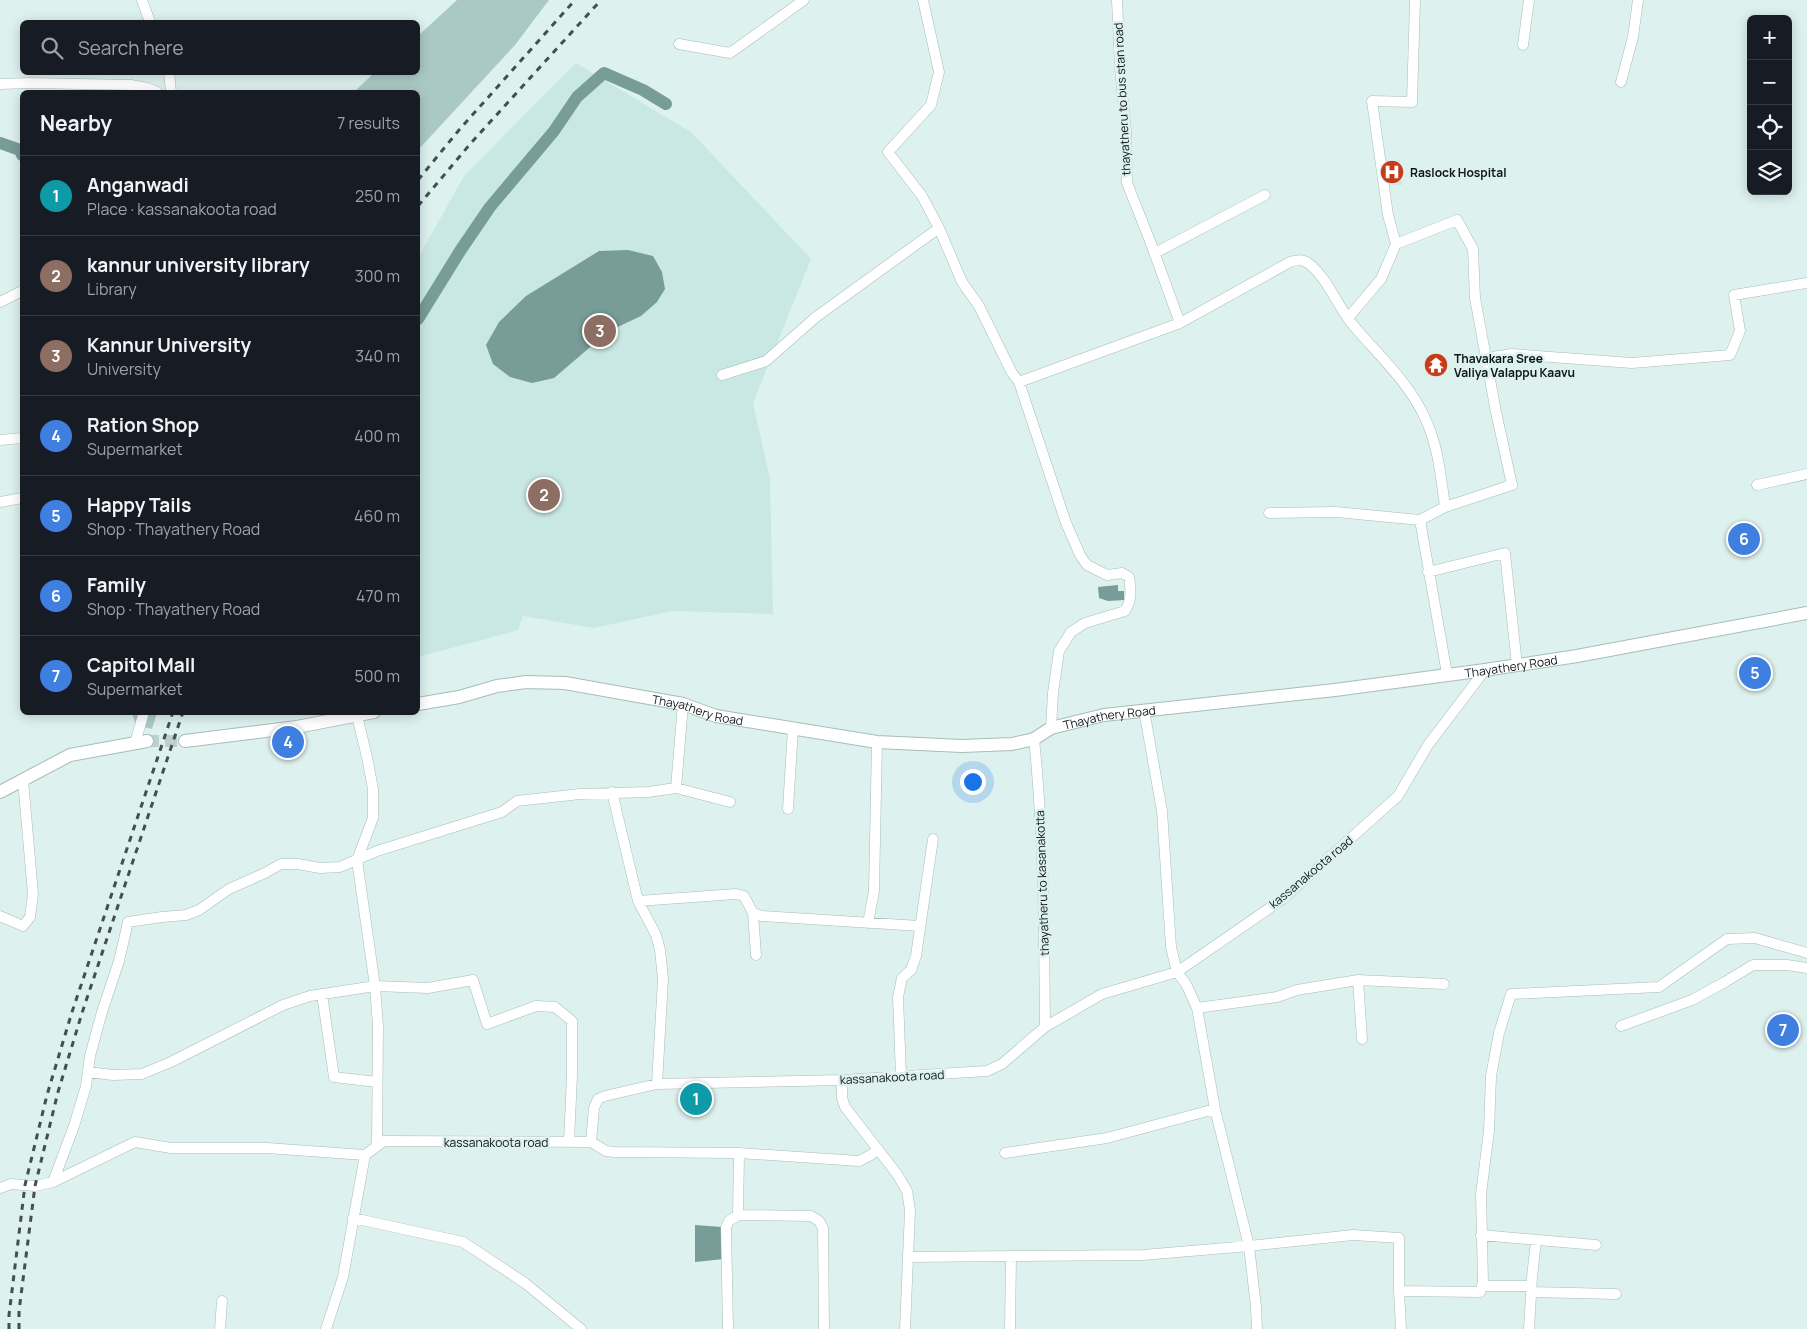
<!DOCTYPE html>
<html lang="en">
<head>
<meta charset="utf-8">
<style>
  body { margin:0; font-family:Manrope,sans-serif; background:#242831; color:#f1f3f6 }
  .controls { position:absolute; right:15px; top:15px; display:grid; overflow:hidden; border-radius:8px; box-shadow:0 2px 12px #0003 }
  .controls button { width:45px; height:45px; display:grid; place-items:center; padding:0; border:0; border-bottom:1px solid #363941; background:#171b24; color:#f1f3f6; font:25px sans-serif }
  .you { position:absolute; left:972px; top:781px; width:18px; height:18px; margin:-12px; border:4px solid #fff; border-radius:50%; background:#1a73e8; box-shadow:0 0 0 8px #1a73e833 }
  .badge { display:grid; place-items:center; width:32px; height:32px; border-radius:50%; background:#7c3aed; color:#fff; font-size:16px; font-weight:700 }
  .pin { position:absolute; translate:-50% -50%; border:2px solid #fff; box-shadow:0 1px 5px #0006 }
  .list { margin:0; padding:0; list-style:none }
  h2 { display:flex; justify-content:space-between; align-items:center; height:65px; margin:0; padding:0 20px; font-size:21px }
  h2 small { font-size:16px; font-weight:400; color:#9ea1a6 }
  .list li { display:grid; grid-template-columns:32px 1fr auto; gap:15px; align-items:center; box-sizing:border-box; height:80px; padding:0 20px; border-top:1px solid #363941 }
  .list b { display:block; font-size:19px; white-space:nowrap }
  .list p { margin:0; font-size:16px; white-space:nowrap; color:#9ea1a6 }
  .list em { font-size:16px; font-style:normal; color:#9ea1a6 }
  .icon { flex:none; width:28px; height:28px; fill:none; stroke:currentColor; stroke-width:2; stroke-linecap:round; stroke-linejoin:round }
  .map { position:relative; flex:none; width:1807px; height:1329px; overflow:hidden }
  .search { position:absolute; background:#171b24; box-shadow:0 2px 12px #0003; left:20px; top:20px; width:400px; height:55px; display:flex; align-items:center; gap:12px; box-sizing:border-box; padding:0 18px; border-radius:8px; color:#9ea1a6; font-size:19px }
  .panel { position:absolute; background:#171b24; box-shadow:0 2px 12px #0003; left:20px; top:90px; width:400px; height:625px; border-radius:8px }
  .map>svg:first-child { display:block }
  .built { fill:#cae8e3 }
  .green { fill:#abc9c4 }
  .water { fill:#789c97 }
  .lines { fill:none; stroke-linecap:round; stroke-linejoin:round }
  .canal { stroke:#789c97; stroke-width:12 }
  .tertiary-tunnel { stroke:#bed0cd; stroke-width:12; stroke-dasharray:12 6; stroke-linecap:butt }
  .minor-casing { stroke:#a8bcb9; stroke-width:11 }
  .tertiary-casing { stroke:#a8bcb9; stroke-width:14 }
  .minor { stroke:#fff; stroke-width:10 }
  .tertiary { stroke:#fff; stroke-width:12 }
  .rail { stroke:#454f4d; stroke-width:3; stroke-dasharray:6 6; stroke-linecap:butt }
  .labels { text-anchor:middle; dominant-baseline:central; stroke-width:5; stroke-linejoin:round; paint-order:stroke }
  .street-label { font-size:12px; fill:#0f1615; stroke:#ddf1ee }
  .poi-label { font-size:12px; font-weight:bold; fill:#0f1615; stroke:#ddf1ee; text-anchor:start }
</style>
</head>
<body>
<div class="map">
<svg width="1807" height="1329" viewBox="0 0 1807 1329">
  <rect width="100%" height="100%" fill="#ddf1ee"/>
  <!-- built -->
  <path class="built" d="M576,63L692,133L811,259L753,403L770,479L773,614L672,611L594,628L523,616L518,630L418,657V258L464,176Z
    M1380,160H1400L1402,185H1387Z"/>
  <!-- green -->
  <path class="green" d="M457,0H549L515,45L418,150V92H354L374,73L418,72V36Z
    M132,713H157L152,729L136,725Z"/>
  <!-- water -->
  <path class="water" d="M628,250L653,256L662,272L665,289L657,302L641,316L609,331L554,378L532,383L510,377L493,364L486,345L499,322L526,296L599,251Z
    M1118,585V591H1124V600L1108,601L1099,598L1098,587Z
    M695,1225L722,1227L724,1259L695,1262Z"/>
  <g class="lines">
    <!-- canal -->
    <path class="canal" d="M0,143L20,150L22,155
      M418,319L460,251L490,207L554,131L577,97L604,73L643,90L666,104"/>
    <!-- tertiary-tunnel -->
    <path class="tertiary-tunnel" d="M147,741H185"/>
    <!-- minor casing -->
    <g class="minor-casing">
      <path id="minor" d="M142,0L150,22
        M923,0L939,72L931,105L888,152L922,196L939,228L962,282L979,306L1012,373L1019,382L1066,523L1080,555L1087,565L1107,575L1122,573L1129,577C1131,589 1132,600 1125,611L1085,623L1071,632L1059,651L1053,693L1051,728
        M1117,0L1120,67L1126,131L1127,183L1150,241L1180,323L1290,262C1296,260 1303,259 1308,263C1328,278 1337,306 1353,325C1378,355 1408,381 1425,418C1438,445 1441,477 1445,507L1420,520L1447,674
        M679,44L730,53L804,0
        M1523,45L1529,0
        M169,72L171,92
        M1621,82L1633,37L1638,0
        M0,84L30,83L131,85L147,88L157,92
        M1396,244L1457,220L1473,249L1475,298L1496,412L1512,485L1445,507
        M1155,253L1265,195
        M0,302L22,291
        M1348,318L1381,279L1396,244L1388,215L1372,101L1412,102L1415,0
        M1486,358L1512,354L1632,363L1730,355L1740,331L1734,295L1807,283
        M722,375L766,361L816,317L939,228
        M1019,382L1180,323
        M0,440L22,438
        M1757,485L1807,474
        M0,502L22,498
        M1269,513L1336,512L1420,520
        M1428,572L1505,553L1517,665
        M1144,710L1162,811L1171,947L1177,972L1186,984L1197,1008
        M357,716L367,757L373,789V818L357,860L375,986L378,1026L377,1146
        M1034,739C1044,835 1044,931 1045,1027
        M135,743L144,712
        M676,788L730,802
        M612,792L638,901L656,935L660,950L663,979L657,1084
        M788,809L793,728
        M638,901L736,894L744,896L753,913L762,916L920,926
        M753,913L756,955
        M0,916L23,926L30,917L33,894L23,780
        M868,923L874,891L877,742
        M1358,980L1362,1039
        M322,994L334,1077L377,1082
        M1621,1026L1692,1000L1725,982L1753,965H1787L1807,968
        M88,1072L113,1075L142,1074L171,1062L283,1005L310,996L375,986L428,988L473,980L487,1024L536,1006L555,1007L572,1021V1075L569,1142
        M901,1075L898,997L902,978L911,970L916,956L933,839
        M842,1080V1098L845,1107L897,1174L907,1191L910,1210L905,1329
        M591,1142L606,1151L614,1152L739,1153L738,1215
        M739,1153L859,1161L871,1155L878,1149
        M1005,1153L1107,1138L1215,1109
        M53,1182L74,1126L86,1086L90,1056L102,1012L119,961L128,922L162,917L186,915L199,910L229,889L265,873L281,864H298L320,868L340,867L377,851L502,812L517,801L580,794L648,792L676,788L683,704
        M0,1188L11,1184L35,1186L53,1182L135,1142L171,1148H267L365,1155
        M353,1218L463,1242L525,1283L581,1329
        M1481,1235L1596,1245
        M908,1257L1143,1255L1249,1246L1353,1235L1399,1238V1291L1480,1292L1483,1282L1481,1194L1489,1131L1491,1076L1499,1033L1511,994L1659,987L1727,939L1755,938L1807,953
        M1482,1286H1531
        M1399,1291L1401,1329
        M1531,1292L1616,1294
        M220,1329L222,1301
        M326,1329L343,1277L365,1155L384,1141L591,1142L594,1108L598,1099L605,1096L657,1084L842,1080L987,1071L1002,1064L1045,1027L1102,994L1177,972L1284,898L1398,796L1428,745L1485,670
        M728,1329L726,1227L729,1221L738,1215L811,1216L819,1221L823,1228L824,1329
        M1010,1329L1011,1256
        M1257,1329L1256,1307L1249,1246L1215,1109L1197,1008L1277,997L1297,990L1358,980L1444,984
        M1529,1329L1532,1277L1536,1241"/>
    </g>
    <!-- tertiary casing -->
    <g class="tertiary-casing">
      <g id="tertiary">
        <path id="s1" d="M418,704L459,697L497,686L526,682L565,683L683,704L716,716L877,742L962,746L1012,744L1034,739L1051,728L1104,715L1335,690L1485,670L1577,656L1807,613"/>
        <path d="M185,741L297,727L374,712"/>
        <path d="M0,792L70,755L147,741"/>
      </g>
    </g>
    <!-- minor -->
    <use href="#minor" class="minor"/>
    <!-- tertiary -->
    <use href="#tertiary" class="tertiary"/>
    <!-- rail -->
    <path class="rail" d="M418,180L459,130L575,0
      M418,206L471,143L601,0
      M9,1329V1315L25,1185L47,1095L72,1012L173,712
      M19,1329V1311L35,1186L58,1092L82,1013L183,712"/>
  </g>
  <!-- icons -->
  <defs>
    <g id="hospital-disc" transform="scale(1.25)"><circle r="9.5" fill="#c63c18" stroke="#ddf1ee"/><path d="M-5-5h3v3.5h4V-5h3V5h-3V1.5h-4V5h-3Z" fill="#fff"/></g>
    <g id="temple-disc" transform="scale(1.25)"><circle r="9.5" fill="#c63c18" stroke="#ddf1ee"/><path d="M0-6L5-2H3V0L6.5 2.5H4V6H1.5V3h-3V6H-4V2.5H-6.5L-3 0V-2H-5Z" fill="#fff"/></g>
  </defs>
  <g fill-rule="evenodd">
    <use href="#hospital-disc" x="1392" y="172"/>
    <use href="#temple-disc" x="1436" y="365"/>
  </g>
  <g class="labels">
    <!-- street labels -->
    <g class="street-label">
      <text transform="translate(1122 99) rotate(-93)">thayatheru to bus stan road</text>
      <text stroke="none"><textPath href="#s1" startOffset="1110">Thayathery Road</textPath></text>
      <text stroke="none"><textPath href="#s1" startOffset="285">Thayathery Road</textPath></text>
      <text stroke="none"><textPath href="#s1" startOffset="705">Thayathery Road</textPath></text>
      <text transform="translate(1311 872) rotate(-40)">kassanakoota road</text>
      <text transform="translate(1042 883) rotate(-92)">thayatheru to kasanakotta</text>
      <text transform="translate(892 1077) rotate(-3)">kassanakoota road</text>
      <text x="496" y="1142">kassanakoota road</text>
    </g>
    <!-- poi labels -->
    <g class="poi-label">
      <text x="1410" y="172">Raslock Hospital</text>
      <text x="1454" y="358">Thavakara Sree<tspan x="1454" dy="14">Valiya Valappu Kaavu</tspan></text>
    </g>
  </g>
</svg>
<div class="controls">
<button>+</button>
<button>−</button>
<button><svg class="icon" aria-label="locate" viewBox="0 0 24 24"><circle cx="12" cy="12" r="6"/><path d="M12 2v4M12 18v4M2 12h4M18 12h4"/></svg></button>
<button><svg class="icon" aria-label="layers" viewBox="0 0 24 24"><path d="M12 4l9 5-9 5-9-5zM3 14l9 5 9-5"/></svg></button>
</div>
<div class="you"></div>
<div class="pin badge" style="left:696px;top:1099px;background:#0f9aa8">1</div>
<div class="pin badge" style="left:544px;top:495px;background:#8d6e63">2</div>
<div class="pin badge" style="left:600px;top:331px;background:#8d6e63">3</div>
<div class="pin badge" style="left:288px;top:742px;background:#3f7fe0">4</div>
<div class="pin badge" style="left:1755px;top:673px;background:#3f7fe0">5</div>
<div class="pin badge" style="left:1744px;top:539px;background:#3f7fe0">6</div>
<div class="pin badge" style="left:1783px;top:1030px;background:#3f7fe0">7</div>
<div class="search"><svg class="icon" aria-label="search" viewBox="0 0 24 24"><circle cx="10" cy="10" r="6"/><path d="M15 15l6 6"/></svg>Search here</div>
<section class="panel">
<h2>Nearby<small>7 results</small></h2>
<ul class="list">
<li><span class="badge" style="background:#0f9aa8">1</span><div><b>Anganwadi</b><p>Place · kassanakoota road</p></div><em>250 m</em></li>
<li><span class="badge" style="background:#8d6e63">2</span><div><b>kannur university library</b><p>Library</p></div><em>300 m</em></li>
<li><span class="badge" style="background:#8d6e63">3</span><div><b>Kannur University</b><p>University</p></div><em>340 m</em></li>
<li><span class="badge" style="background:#3f7fe0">4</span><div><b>Ration Shop</b><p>Supermarket</p></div><em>400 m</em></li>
<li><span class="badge" style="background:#3f7fe0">5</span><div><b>Happy Tails</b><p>Shop · Thayathery Road</p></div><em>460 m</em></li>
<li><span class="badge" style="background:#3f7fe0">6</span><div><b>Family</b><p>Shop · Thayathery Road</p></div><em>470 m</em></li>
<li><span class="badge" style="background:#3f7fe0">7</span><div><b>Capitol Mall</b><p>Supermarket</p></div><em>500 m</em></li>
</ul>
</section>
</div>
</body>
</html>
